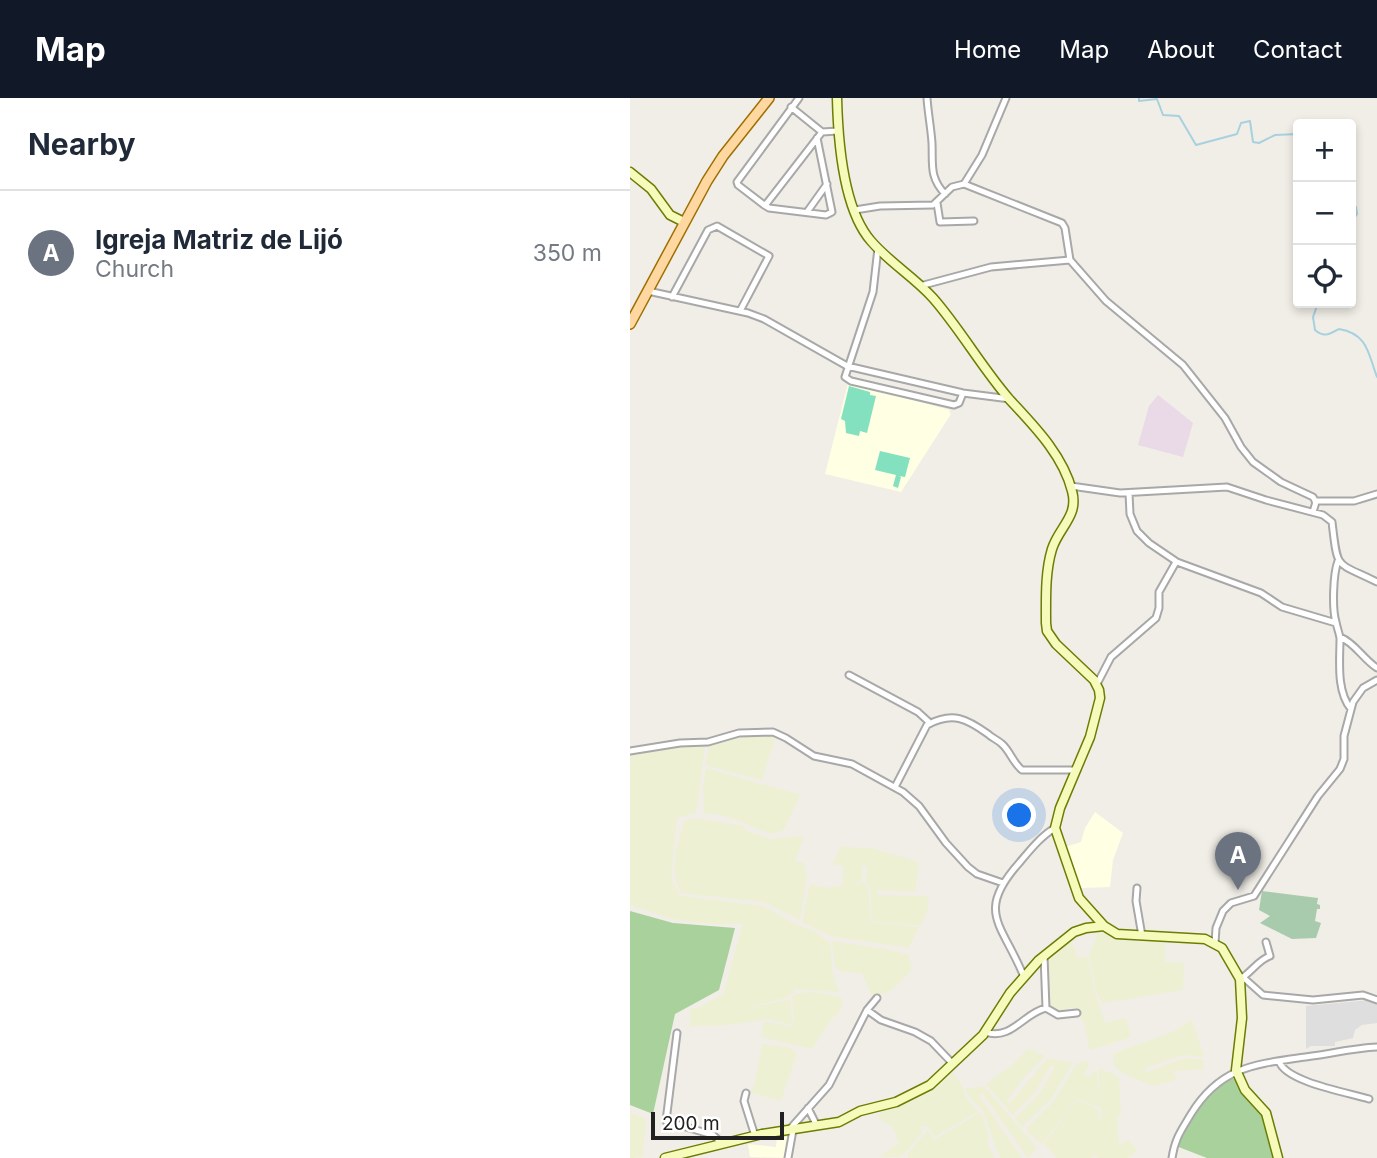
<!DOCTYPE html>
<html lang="en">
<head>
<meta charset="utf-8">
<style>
  body { margin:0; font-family:Inter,sans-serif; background:#f2f2f3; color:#1f2937 }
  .controls { position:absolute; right:21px; top:21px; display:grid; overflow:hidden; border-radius:7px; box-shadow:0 4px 10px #0003 }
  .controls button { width:63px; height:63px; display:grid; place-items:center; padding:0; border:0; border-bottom:2px solid #e0e1e3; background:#fff; color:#1f2937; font:35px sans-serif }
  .scale { position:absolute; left:21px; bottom:18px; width:133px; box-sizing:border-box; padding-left:7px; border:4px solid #212121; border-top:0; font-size:19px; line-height:24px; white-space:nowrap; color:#212121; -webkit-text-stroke:5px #fff; paint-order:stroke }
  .you { position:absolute; left:390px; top:718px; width:24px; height:24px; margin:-18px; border:5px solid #fff; border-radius:50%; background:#1a73e8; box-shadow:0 0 0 10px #1a73e833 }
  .badge { display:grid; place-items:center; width:46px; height:46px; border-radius:50%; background:#111827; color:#fff; font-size:23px; font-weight:700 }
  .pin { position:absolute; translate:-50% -58px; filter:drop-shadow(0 2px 4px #0008) }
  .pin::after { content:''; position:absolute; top:37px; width:24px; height:21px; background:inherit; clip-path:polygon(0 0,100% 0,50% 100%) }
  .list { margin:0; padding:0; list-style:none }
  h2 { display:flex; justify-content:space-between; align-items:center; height:91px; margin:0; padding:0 28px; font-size:30px }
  h2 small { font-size:23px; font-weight:400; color:#747a83 }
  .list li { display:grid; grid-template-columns:46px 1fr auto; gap:21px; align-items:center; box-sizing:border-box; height:126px; padding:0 28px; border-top:2px solid #e0e1e3 }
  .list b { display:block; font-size:26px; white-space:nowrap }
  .list p { margin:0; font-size:23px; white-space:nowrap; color:#747a83 }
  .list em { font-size:23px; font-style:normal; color:#747a83 }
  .icon { flex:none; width:38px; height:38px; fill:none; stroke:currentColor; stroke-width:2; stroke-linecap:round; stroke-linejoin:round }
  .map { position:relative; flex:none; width:747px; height:1060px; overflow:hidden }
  header { display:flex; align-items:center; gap:42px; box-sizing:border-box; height:98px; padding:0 35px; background:#111827; color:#fff }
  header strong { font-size:33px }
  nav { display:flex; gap:38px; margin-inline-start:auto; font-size:24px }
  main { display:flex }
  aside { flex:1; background:#fff }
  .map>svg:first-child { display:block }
  .residential { fill:#dfdede }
  .industrial { fill:#ead9e7 }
  .education { fill:#feffe3 }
  .farmland { fill:#edf0d3 }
  .forest { fill:#a9d19b }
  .cemetery { fill:#a8cbae }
  .pitch { fill:#84e1c0 }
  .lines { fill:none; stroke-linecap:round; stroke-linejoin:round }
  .stream { stroke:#a7d1df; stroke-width:2 }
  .street-casing { stroke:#a8a8a8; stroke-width:9 }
  .secondary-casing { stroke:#6c7d03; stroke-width:11 }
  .primary-casing { stroke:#9e6f00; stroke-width:12 }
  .street { stroke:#fff; stroke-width:5 }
  .secondary { stroke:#f6fbbc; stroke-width:8 }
  .primary { stroke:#fed8a0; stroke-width:9 }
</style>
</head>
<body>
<header>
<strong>Map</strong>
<nav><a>Home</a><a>Map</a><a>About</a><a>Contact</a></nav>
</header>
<main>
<aside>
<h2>Nearby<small></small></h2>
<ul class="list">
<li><span class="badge" style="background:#6b7280">A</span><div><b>Igreja Matriz de Lijó</b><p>Church</p></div><em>350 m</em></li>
</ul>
</aside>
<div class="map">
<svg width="747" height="1060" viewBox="0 0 747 1060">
  <rect width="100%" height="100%" fill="#f1eee7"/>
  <!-- residential -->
  <path class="residential" d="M740,902L747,907V925L732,927L725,932L723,940L705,944V948H681L676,951V908Z"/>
  <!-- industrial -->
  <path class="industrial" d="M528,297L563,325L553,359L508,347L519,308Z"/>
  <!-- education -->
  <path class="education" d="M218,285L320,312L319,314L321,316L271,394L195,376Z
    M465,714L493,735L483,762L480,789L451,790L435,749L451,744L455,730Z
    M147,1038L160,1039L157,1060L120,1059L118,1046L146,1049Z"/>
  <!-- farmland -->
  <path class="farmland" d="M134,635L146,637L132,682L75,667L80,645L112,636Z
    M75,646L67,710L66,714L47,720L41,776L43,785L50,798L133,808L163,825L184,833L200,845L202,872L209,894L163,891L164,895L155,900L97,915L160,901L162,921L161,927L139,921L98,927L60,928V911L70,909L93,896L113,826H83L42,821L0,807V656L23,653L40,648Z
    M76,670L170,697L154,732L142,736L119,728L113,724L88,716L74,715L73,689Z
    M65,720L113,728L117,733L141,741L174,738L165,764H173L177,780L170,822L134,804L51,795L46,784L44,770L46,753L54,723Z
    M211,748L236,751L238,749L289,764L285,794L246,792L247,797L299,798L297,813L291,828L242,823L240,787L236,784L237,768H232V783L212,787L214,768L203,766Z
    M232,784L238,787L241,824L289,829L279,850L201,838L172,824L180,786L197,790Z
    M467,830L474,831L483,838L499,842L535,843V864L554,865L553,892L472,905L466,894L459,857L467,838Z
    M202,843L261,852L279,857L282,871L263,891L243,900L232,875L214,874L205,870Z
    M440,843L445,850L447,860L458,859L465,895L475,925L496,920L501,939L460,952L454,925L446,909H438V913L432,914L420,909L419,860Z
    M180,894L209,898L213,902L211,911L207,918L203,919L182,951L131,939L134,923L161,929L164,921L162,899L165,896Z
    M562,922L574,959L553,957L514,970L517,974L554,960L573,962L574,971L543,973L547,981L523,988L494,976L484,968L483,956L542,934Z
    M132,946L157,949L167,955L151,1003L120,994L125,986Z
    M398,951L415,958L391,983L377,1003L380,1005L417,961L443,964L422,1000L392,1029L385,1020L410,995L425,968H421L405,994L383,1017L356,986L383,966Z
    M458,963L459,966L454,977L459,979L465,973H467L470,1007L469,970L489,979L491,1017L487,1020L489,1047L498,1042L508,1052L498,1060H468L465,1057L460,1060H427L414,1046L447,1001L468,1011L470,1024H472L471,1010L447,1000L412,1046L397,1034V1030L423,1004L447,965Z
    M322,974L330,984L337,1001L348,1014L305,1038L297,1028H294L290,1030L292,1035L274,1056L269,1059H249L269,1045L262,1028L250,1022L248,1017L250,1014L283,1002Z
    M354,988L407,1050L398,1060L352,995L349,998L392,1060H370L352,1011L340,1000L335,991Z
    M351,1014L359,1040L357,1046L365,1060H279L277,1056L298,1032L304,1042Z
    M0,1015L17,1021L12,1059L0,1060Z"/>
  <!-- forest -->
  <path class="forest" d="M0,813L43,825L105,830L89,892L45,916L23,1016L0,1007Z
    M600,980L605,981L609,990L634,1018L644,1060H577L546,1048L547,1044C565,1016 571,1000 600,980Z"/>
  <!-- cemetery -->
  <path class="cemetery" d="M632,793L688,800L687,806L690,807V811H687L685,823L691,825L686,840L662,841L630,825L640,818L629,812Z"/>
  <!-- pitch -->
  <path class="pitch" d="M219,288L240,294V297L246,298L237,335L230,333L229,338L216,335L215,323L211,321Z
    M250,353L280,360L275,379L269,378L271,379L268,390L263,388L266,377L245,372Z"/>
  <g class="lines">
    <!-- stream -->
    <path class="stream" d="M509,0V3L527,1L533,17L549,18L566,47L607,36L611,25L620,23L623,44L629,45L645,37L668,36
      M721,106L726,109L727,116L721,125
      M688,205L683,219L685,232C694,240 700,236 709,231C738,236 738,255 747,279"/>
    <!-- street casing -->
    <g class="street-casing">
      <path id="street" d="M169,0L107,84L108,87L134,107L137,105L192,34
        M297,0C298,15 301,30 302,45C303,66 299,79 315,96
        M161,9L192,34L208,33
        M334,86L352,57L376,0
        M307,105L310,124L344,123
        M134,107L139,110L196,117L202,114L187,40
        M225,112L250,108L303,107L322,89L334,86L432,125L435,130L440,162L476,203L553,267L595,320L611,349L623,364L651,384L683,399L686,404L683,414
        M177,114L197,86
        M248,150L243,194L215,279L221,283L324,307L329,305L333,295
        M290,188L361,169L440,162
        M18,193L118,215L134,221L217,268L333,295L380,301
        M42,199L78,132L87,128L139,158L110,213
        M441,388L490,395L597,389L636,402L693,417L702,424C708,474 705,463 747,484
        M499,395L500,416L507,433L519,445L547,464L631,495L652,509L706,525
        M685,403H724L747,396
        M708,463C703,476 702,511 706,524C707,530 709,534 710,540C710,562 706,593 721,611
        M710,539C725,545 733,561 747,570
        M219,577L288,614L300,625
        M467,586L481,559L526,520L529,510V494L546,464
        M0,653L50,645L78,644L109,635L143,634L156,640L184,658L222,666L273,694L289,708L316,745L338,769L347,776L373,785
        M265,689L297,627C323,613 337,621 358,636C362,640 368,642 372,646C380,653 383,665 392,672H447
        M507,790L506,803L512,838
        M585,845L586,830L593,813L601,805L624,798L688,698L710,671L714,661V638L723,604L733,590L747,582
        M414,858L416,910
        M394,879C373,826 344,815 390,764C400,752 411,738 425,730
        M610,881H615L633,897L683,902L733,897L747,902
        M610,881C622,874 628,862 640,858L636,844
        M237,912L247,900
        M355,934C381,943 394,915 416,910L428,917L447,915
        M47,935L36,1023L83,1037L93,1046
        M649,963C655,984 720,995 739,1001
        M116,995L114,1003L125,1038
        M178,1010L187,1028
        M159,1032L199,987L237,912L251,922L285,934L301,943L323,966
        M158,1060L163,1032
        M542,1060C545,1040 551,1033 561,1016C592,966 629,966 682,958C704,955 725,950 747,949"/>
    </g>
    <!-- secondary casing -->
    <g class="secondary-casing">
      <path id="secondary" d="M207,0C208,41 213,111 241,143C259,164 284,179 303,200C331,232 352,270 380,302C404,328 433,357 442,393C449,418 429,429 422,451C415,474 416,500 416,525L417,533L426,546L464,582L469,592L470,600L460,639L430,710L425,730L449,800L474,828L487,836L575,841L592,850L610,881L612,920L606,972L615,992L636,1015L648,1060
        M0,74L21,91L40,117L54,124
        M35,1060L132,1036L209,1024L230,1013L266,1004L300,987L353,937L380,895L409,862L444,834L456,830L474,828"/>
    </g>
    <!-- primary casing -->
    <g class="primary-casing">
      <path id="primary" d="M0,226L77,83L93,58L139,0"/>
    </g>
    <!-- street -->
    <use href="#street" class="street"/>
    <!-- secondary -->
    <use href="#secondary" class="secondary"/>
    <!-- primary -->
    <use href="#primary" class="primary"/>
  </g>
</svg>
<div class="controls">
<button>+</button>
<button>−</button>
<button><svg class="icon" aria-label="locate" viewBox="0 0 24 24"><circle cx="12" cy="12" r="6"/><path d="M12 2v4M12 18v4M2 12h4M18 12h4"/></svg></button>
</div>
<div class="scale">200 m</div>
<div class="you"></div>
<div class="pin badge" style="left:608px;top:792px;background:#6b7280">A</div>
</div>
</main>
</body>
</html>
